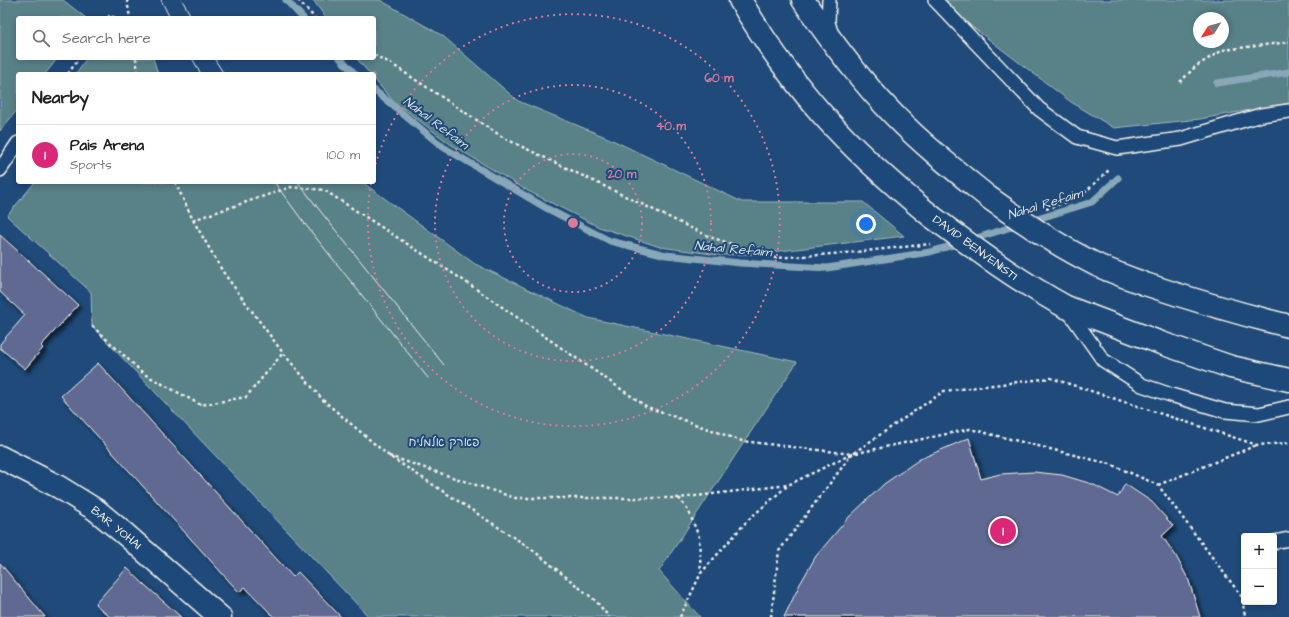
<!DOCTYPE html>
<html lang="en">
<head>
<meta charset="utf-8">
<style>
  body { margin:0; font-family:"Architects Daughter","Playpen Sans Hebrew",sans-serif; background:#f2f2f2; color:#222 }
  .controls { position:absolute; right:12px; bottom:12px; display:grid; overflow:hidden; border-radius:4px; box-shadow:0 2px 6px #0003 }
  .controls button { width:36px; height:36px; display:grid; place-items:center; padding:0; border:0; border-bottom:1px solid #e0e0e0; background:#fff; color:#222; font:20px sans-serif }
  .compass { position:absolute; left:1193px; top:12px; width:36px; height:36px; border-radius:50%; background:#fff; box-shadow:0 2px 6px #0003; rotate:233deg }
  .you { position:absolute; left:866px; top:224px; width:14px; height:14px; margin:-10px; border:3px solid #fff; border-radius:50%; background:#1a73e8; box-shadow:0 0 0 6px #1a73e833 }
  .badge { display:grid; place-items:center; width:26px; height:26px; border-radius:50%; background:#db2777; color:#fff; font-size:13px; font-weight:700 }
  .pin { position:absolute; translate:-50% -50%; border:2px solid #fff; box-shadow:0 1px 4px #0006 }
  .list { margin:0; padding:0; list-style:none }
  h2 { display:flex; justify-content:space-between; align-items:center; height:52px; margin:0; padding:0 16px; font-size:17px }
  h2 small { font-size:13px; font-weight:400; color:#767676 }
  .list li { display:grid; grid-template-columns:26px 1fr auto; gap:12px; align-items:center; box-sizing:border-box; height:60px; padding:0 16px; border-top:1px solid #e0e0e0 }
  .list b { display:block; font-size:15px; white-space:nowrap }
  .list p { margin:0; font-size:13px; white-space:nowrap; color:#767676 }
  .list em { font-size:13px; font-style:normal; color:#767676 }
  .icon { flex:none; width:22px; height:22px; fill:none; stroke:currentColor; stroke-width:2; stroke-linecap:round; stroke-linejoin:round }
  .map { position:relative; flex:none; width:1289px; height:617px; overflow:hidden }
  .search { position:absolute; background:#fff; box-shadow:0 2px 6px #0003; left:16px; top:16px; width:360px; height:44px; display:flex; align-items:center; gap:10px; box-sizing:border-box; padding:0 14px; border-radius:4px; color:#767676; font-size:15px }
  .panel { position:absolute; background:#fff; box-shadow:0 2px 6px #0003; left:16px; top:72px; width:360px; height:112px; border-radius:4px }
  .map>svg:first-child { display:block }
  .green { fill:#588188; stroke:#a6b9b8; fill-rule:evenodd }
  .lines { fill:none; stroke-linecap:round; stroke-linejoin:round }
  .stream { stroke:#88a8b9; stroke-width:7 }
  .building { fill:#5f6991; stroke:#f4f1e8; filter:url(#shadow) }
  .service-casing { stroke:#f4f1e8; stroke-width:16 }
  .minor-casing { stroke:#f4f1e8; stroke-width:25 }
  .secondary-casing { stroke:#f4f1e8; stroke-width:25 }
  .path { stroke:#f4f1e8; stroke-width:2.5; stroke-dasharray:3 3; stroke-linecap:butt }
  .service { stroke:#1f4a7a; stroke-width:13 }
  .minor { stroke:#1f4a7a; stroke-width:22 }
  .secondary { stroke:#1f4a7a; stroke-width:22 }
  .tram { stroke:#f4f1e8; stroke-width:1 }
  .secondary-bridge-casing { stroke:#f4f1e8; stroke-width:25; stroke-linecap:butt }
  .secondary-bridge { stroke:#1f4a7a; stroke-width:22 }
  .ring { fill:none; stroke:#d87a9a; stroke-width:2; stroke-dasharray:2 4 }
  .labels { text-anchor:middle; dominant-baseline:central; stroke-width:4; stroke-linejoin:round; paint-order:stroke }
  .street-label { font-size:12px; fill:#f4f1e8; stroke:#1f4a7a }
  .park-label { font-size:12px; fill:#dde0da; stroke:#1f4a7a }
  .water-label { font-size:13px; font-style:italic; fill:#d9dfdc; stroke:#1f4a7a }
  .centre { fill:#d87a9a; stroke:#1f4a7a; stroke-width:2 }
  .ring-label { font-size:12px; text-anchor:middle; font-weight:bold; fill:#d87a9a; stroke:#1f4a7a; stroke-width:4; stroke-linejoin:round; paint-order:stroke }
</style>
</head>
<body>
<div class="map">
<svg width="1289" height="617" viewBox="0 0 1289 617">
  <defs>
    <filter id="shadow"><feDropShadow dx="3.5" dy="3.5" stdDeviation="2" flood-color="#0009"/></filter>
  </defs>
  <rect width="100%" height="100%" fill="#1f4a7a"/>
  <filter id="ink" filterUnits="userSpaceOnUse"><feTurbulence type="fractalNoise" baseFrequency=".025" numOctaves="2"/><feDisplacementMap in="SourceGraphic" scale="8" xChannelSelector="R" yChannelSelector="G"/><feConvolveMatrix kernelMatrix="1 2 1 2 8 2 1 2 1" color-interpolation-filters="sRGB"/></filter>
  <g filter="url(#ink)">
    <!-- green -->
    <path class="green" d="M0,0H63L86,18H18V58H58L45,74H18V109L0,131Z
      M313,0H380L443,36L518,101L608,138L742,202H863L904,236L755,254L719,255L660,247L599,227L528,191L450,144L392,100L374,79V74H370L356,58H374V18H326Z
      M937,0H1289V103L1200,119L1114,128L1071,102ZM1199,18H1223V42H1199Z
      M87,58H153L158,74H75Z
      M35,182H362L475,264L588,318L797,362L659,571L700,617H369L92,326L91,292L7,216Z"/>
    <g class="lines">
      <!-- stream -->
      <path class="stream" d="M286,0L303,18
        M340,58L355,74
        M1217,83L1289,72
        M374,90L443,147L546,208L610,241L666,255L740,263L827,268L930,252L960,243
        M1031,221L1092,202L1118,178
        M970,240L1021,224"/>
    </g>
    <!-- building -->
    <path class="building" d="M0,235L78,305L41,346L43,348L25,369L0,348V344L25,315L0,292Z
      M98,363L293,577L298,572L341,617H274L245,587L239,592L61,396Z
      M969,438L981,479L1000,474L1034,472L1062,475L1092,484L1118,497L1125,484L1152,502L1173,526L1162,536L1176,556L1189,581L1200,617H784L800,584L816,556L849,517L884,484L920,459Z
      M0,563L45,617H0Z
      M127,568L146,586L181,617H110L95,604Z"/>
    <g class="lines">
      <!-- service casing -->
      <g class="service-casing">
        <path id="service" d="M829,0L828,22L831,32
          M935,0L1039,109L1077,137L1117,148L1181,139L1261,115L1289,111
          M0,170L18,143
          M1067,309L1103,360L1142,385L1171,395L1225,411L1259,414L1289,407
          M1274,542L1289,539"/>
      </g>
      <!-- minor casing -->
      <g class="minor-casing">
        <path id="minor" d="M0,457L59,487L96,510L125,534L220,617"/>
      </g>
      <!-- secondary casing -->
      <g class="secondary-casing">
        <path id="secondary" d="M740,0C764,40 791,79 822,114C855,151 893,185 931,216
          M803,0C830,40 860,80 894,115C923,145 956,171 988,197
          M1145,284C1193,300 1240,314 1289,326
          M1066,307L1161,343L1231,367L1289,380"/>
      </g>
      <!-- path -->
      <path class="path" d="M127,0L130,18
        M298,0L315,18
        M108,18L110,15L115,18
        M374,55L390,63L504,138L710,237L775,258L846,253L931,244
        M136,58L138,74
        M68,74L79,58
        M1180,82L1196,66L1223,50L1289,42
        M175,182L193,220L223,272L283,353L324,401L389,456L530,548L596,601L609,617
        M1046,209L1080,197L1109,170
        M193,220L291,187L324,190L463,280L647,407L742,441L852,454
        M92,326L144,374L201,405L246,397L283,353
        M389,456L515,498H679L788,485L852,454L944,391L1051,378L1257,445L1289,443
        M1158,485L1257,445
        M679,498L689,512L699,537L701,573
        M680,617L701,573L748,520L787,486
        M771,617L779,551L852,454L970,429L1110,464L1158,485L1242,597L1245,617"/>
      <!-- service -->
      <use href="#service" class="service"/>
      <!-- minor -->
      <use href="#minor" class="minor"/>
      <!-- secondary -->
      <use href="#secondary" class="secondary"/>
      <!-- tram -->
      <path class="tram" d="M161,0L170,18
        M182,0L192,18
        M192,58L201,74
        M214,58L224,74
        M274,182L305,224L428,378
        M298,182L321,212L444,365"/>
      <!-- secondary-bridge casing -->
      <g class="secondary-bridge-casing">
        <path id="secondary-bridge" d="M988,197C1023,222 1058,246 1097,265C1112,272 1129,278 1145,284
          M931,216C975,249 1018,281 1066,307"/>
      </g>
      <!-- secondary-bridge -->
      <use href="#secondary-bridge" class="secondary-bridge"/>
    </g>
  </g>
  <!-- distance rings -->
  <g class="ring">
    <circle cx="573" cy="223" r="69"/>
    <circle cx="573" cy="223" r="138"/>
    <path d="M374 170A206 206 0 1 1 371 184"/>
  </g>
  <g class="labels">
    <!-- street labels -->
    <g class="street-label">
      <text transform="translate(975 248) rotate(36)">DAVID BENVENISTI</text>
      <text transform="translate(116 528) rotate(39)">BAR YOHAI</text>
    </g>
    <!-- park labels -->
    <g class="park-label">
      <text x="444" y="442">פארק אלמליח</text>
    </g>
    <!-- water labels -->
    <g class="water-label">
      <text transform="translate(436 123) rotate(37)">Nahal Refaim</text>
      <text transform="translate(1045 204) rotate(-17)">Nahal Refaim</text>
      <text transform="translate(733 249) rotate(5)">Nahal Refaim</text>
    </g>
  </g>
  <circle cx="573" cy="223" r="6" class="centre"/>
  <g class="ring-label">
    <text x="719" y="82">60 m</text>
    <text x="671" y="130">40 m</text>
    <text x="622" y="178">20 m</text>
  </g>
</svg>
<div class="controls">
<button>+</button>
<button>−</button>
</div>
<svg class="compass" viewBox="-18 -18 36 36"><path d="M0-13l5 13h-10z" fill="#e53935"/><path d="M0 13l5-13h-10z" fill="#767676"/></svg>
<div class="you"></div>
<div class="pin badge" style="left:1003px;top:531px">1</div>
<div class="search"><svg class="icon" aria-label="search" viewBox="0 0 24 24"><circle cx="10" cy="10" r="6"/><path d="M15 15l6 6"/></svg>Search here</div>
<section class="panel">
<h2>Nearby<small></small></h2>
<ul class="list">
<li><span class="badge">1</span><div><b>Pais Arena</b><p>Sports</p></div><em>100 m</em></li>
</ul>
</section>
</div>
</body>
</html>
